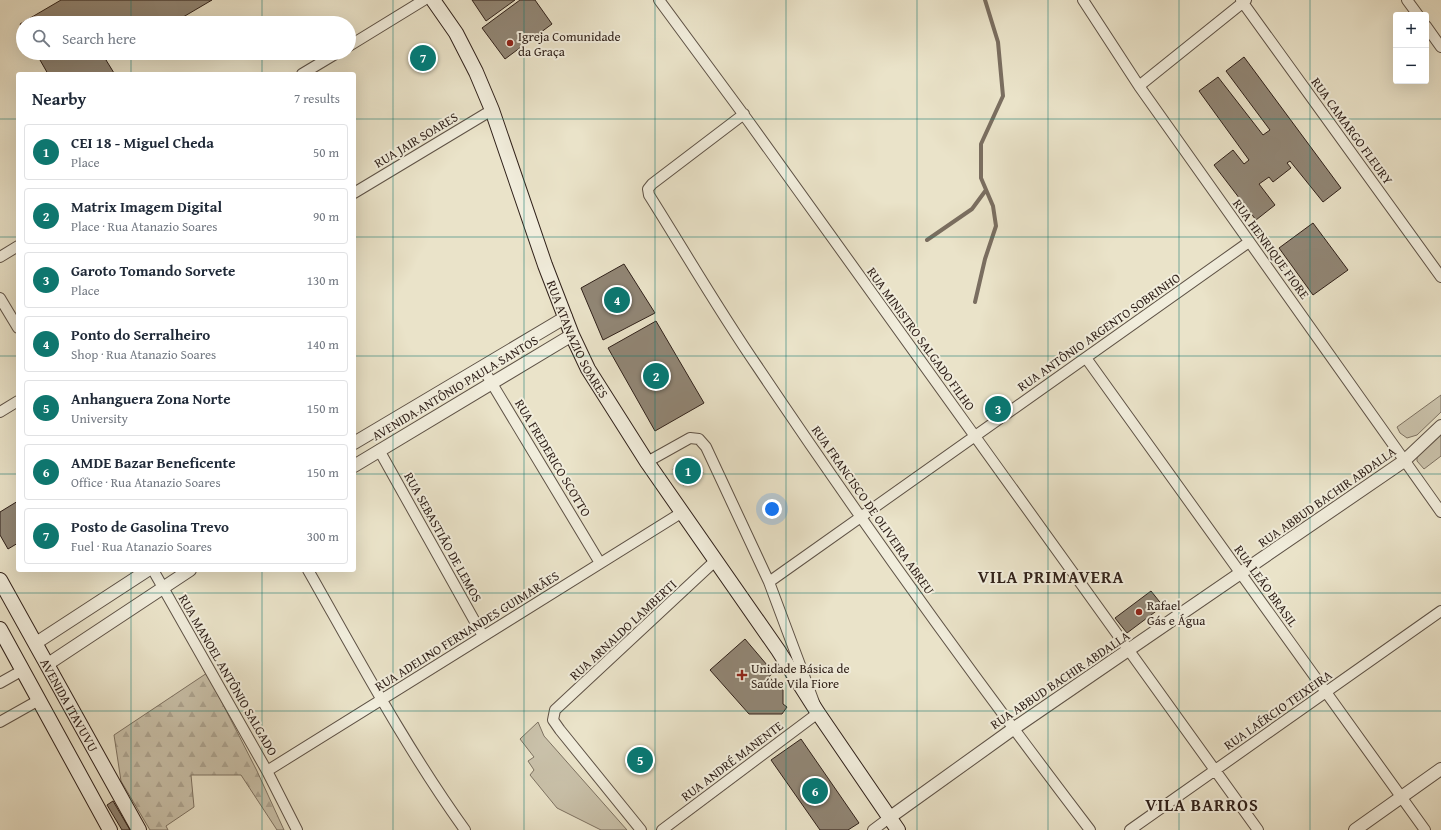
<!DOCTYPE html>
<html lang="en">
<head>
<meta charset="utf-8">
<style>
  body { margin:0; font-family:"Gentium Book Plus",serif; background:#f6f6f7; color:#1f2937 }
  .controls { position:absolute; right:12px; top:12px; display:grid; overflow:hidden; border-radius:4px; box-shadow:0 4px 16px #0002 }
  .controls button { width:36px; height:36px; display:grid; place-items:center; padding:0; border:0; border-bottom:1px solid #e0e1e3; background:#fff; color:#1f2937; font:20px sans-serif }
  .you { position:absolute; left:772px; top:509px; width:14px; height:14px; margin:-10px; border:3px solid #fff; border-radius:50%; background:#1a73e8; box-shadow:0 0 0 6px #1a73e833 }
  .badge { display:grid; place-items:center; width:26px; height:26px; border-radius:50%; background:#0f766e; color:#fff; font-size:13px; font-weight:700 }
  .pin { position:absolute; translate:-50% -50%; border:2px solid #fff; box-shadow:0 1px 4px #0006 }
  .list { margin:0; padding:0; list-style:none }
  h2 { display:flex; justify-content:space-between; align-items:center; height:52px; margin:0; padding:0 16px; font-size:17px }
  h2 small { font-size:13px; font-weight:400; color:#747a83 }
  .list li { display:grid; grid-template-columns:26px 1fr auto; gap:12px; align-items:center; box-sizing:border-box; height:56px; margin:0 8px 8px; padding:0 8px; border:1px solid #e0e1e3; border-radius:4px }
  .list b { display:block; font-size:15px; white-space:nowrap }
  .list p { margin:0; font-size:13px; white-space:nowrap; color:#747a83 }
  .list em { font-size:13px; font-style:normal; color:#747a83 }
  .icon { flex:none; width:22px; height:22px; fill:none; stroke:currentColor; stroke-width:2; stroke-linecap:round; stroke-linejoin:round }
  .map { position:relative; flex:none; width:1441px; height:830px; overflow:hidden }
  .search { position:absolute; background:#fff; box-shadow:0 4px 16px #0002; left:16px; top:16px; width:340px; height:44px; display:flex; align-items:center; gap:10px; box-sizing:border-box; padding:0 14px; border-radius:22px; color:#747a83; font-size:15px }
  .panel { position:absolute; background:#fff; box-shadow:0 4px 16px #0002; left:16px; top:72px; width:340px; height:500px; border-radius:4px }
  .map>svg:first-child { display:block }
  .forest { fill:url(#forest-firs); stroke:#7d7262 }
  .green { fill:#cac2ab; stroke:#7d7262 }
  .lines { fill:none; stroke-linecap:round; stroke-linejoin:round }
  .stream { stroke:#7a6e60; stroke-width:4 }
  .building { fill:#918675; stroke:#30211a }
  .minor-casing { stroke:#5e5246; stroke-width:12 }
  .tertiary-casing { stroke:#5e5246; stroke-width:14 }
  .secondary-casing { stroke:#30211a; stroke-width:16 }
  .minor { stroke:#f1eddc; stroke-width:10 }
  .tertiary { stroke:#f1eddc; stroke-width:12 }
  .secondary { stroke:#f1eddc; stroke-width:14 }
  .grid { fill:none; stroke:#0f766e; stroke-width:1; stroke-opacity:0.55 }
  .poi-dot { fill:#8f2418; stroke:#f1eddc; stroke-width:1.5 }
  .labels { text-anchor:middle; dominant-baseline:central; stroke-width:4; stroke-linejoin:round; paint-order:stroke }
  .poi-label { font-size:13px; fill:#30211a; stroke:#f1eddc; text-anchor:start }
  .street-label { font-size:13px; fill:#30211a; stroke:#f1eddc }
  .district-label { font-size:17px; font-weight:bold; letter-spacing:1px; fill:#30211a; stroke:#f1eddc }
</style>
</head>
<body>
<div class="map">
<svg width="1441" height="830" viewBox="0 0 1441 830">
  <defs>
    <pattern id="forest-firs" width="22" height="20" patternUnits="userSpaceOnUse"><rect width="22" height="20" fill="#cac2ab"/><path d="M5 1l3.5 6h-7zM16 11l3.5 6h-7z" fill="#aea693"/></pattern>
  </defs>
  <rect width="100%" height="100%" fill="#eae3c9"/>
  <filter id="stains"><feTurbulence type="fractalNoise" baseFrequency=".005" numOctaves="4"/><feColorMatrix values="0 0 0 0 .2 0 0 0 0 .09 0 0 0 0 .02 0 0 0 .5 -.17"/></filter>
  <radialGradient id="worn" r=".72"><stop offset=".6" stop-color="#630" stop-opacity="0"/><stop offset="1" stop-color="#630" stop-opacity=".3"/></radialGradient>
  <!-- forest -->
  <path class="forest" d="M207,673L257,771L284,830H277L241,775H191L194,807L166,826L168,830H150L121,781L114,735Z"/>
  <!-- green -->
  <path class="green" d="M1441,395V412L1417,435L1407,438L1400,433L1397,427Z
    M1441,434V456L1424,469L1417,461V456Z
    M538,722L544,736L627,830H601L557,808L530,775L534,770L528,761L534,757L520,739Z"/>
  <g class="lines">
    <!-- stream -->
    <path class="stream" d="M927,240L972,209L986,190
      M975,302L985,259L996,226L993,206L981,178V144L1003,96L998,42L985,0"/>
  </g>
  <!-- building -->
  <path class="building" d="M61,0H212L173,23H23V29L20,24Z
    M472,0H515L486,21Z
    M520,0H535L552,24L505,59L482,28Z
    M36,53H118L106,60L114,73L112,74H48Z
    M1244,57L1341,188L1323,202L1290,161L1287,163L1291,168L1273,182L1269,177L1259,184L1275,205L1256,220L1214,165L1233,150L1244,164L1249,160L1199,91L1218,77L1263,135L1270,130L1226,71Z
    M1313,223L1348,270L1313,295L1279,248Z
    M624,264L655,313L603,340L581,288Z
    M656,321L704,403L655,431L608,348Z
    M692,457L703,473L683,485L673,469Z
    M18,501V543L8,549L0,535V512Z
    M1151,591L1163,606L1127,633L1115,618Z
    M745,639L773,672L769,677L783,690V704L787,707L782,714H749L710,670Z
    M801,739L859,823L848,830H820L771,760Z
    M113,801L130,830H122L107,805Z"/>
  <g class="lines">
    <!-- minor casing -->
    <g class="minor-casing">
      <path id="minor" d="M659,0L749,122L1258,830
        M1083,0L1139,86L1441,512
        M1241,0L1441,277
        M1407,0L1418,15
        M1426,26L1441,47
        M349,46L424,0
        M302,74L337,53
        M1139,86L1246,0
        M744,114L652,184L648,189L649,195C685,252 719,311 757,366C863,524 975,679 1090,830
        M354,193L492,110
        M0,257L18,246
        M0,298L18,328
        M1086,358L1425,830
        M482,367L600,563
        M0,412L18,401
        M379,450L483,636
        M647,462L690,438L699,439L706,447L769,582L818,713L662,830
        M153,570L267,771L297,830
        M308,570C358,658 406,748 465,830
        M769,582L1249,242
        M0,683L23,670
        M0,722L39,700
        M267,771L681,513
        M641,830L560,730L553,720L555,710L715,561
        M873,830L889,818
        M1130,830L1441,611"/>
    </g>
    <!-- tertiary casing -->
    <g class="tertiary-casing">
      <path id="tertiary" d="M354,443L566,317
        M354,466L572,335
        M36,643L148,570
        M48,664L190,570
        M889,818L1013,729L1404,461L1441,426
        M1355,830L1441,769"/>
    </g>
    <!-- secondary casing -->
    <g class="secondary-casing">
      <g id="secondary">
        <path id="s1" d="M433,0L456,33L476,72L492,110L545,265L572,335L588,369L647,462L778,650L818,713L898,830"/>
        <path id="s2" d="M0,580L139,830"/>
        <path d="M0,629L110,830"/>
      </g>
    </g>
    <!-- minor -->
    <use href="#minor" class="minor"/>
    <!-- tertiary -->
    <use href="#tertiary" class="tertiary"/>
    <!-- secondary -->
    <use href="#secondary" class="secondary"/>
  </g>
  <!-- grid -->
  <path class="grid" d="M131,0V23M262,0V23M393,0V830M524,0V830M655,0V830M786,0V830M917,0V830M1048,0V830M1179,0V830M1310,0V830M131,53V74M262,53V74M0,119H18M354,119H1441M0,237H18M354,237H1441M0,356H18M354,356H1441M0,474H18M354,474H1441M131,570V830M262,570V830M0,593H1441M0,711H1441"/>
  <!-- markers -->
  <g class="poi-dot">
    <circle cx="510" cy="43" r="4"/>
    <circle cx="1139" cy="612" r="4"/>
    <path d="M740 669h4v4h4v4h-4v4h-4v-4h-4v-4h4z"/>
  </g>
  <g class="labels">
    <!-- poi labels -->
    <g class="poi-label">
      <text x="518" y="36">Igreja Comunidade<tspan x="518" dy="15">da Graça</tspan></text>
      <text x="1147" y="605">Rafael<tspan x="1147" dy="15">Gás e Água</tspan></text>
      <text x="751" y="668">Unidade Básica de<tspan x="751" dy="15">Saúde Vila Fiore</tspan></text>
    </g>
    <!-- street labels -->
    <g class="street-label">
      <text transform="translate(1352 131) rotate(54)">RUA CAMARGO FLEURY</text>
      <text transform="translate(416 140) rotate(-31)">RUA JAIR SOARES</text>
      <text transform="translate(1271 249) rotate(54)">RUA HENRIQUE FIORE</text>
      <text transform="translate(1099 332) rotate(-35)">RUA ANTÔNIO ARGENTO SOBRINHO</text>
      <text stroke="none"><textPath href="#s1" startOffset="370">RUA ATANAZIO SOARES</textPath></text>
      <text transform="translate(921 339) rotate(54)">RUA MINISTRO SALGADO FILHO</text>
      <text transform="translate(455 388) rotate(-31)">AVENIDA ANTÔNIO PAULA SANTOS</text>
      <text transform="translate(553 458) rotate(59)">RUA FREDERICO SCOTTO</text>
      <text transform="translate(1327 497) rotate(-35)">RUA ABBUD BACHIR ABDALLA</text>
      <text transform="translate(873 510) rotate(55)">RUA FRANCISCO DE OLIVEIRA ABREU</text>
      <text transform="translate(443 537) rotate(61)">RUA SEBASTIÃO DE LEMOS</text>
      <text transform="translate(1266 586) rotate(54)">RUA LEÃO BRASIL</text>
      <text transform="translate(623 630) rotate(-43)">RUA ARNALDO LAMBERTI</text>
      <text transform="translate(467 631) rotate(-32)">RUA ADELINO FERNANDES GUIMARÃES</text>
      <text transform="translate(228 675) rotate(60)">RUA MANOEL ANTÔNIO SALGADO</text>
      <text transform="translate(1060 680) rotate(-34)">RUA ABBUD BACHIR ABDALLA</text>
      <text stroke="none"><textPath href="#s2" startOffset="143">AVENIDA ITAVUVU</textPath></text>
      <text transform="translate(1278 710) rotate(-35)">RUA LAÉRCIO TEIXEIRA</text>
      <text transform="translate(732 761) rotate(-37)">RUA ANDRÉ MANENTE</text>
    </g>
    <!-- district labels -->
    <g class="district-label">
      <text x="1051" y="576">VILA PRIMAVERA</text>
      <text x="1202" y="804">VILA BARROS</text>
    </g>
  </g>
  <rect width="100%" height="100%" filter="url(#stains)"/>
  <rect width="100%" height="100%" fill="url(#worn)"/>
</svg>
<div class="controls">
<button>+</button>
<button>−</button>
</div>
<div class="you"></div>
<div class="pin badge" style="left:688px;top:471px">1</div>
<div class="pin badge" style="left:656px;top:376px">2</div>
<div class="pin badge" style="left:998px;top:409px">3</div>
<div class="pin badge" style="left:617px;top:300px">4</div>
<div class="pin badge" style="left:640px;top:760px">5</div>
<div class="pin badge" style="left:815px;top:791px">6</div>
<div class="pin badge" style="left:423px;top:58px">7</div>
<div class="search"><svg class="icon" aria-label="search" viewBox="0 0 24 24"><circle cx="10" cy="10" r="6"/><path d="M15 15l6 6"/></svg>Search here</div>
<section class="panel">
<h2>Nearby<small>7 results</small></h2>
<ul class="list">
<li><span class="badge">1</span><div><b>CEI 18 - Miguel Cheda</b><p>Place</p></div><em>50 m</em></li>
<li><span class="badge">2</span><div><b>Matrix Imagem Digital</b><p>Place · Rua Atanazio Soares</p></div><em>90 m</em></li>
<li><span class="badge">3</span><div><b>Garoto Tomando Sorvete</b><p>Place</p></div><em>130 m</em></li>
<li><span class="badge">4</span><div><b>Ponto do Serralheiro</b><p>Shop · Rua Atanazio Soares</p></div><em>140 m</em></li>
<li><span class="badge">5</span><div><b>Anhanguera Zona Norte</b><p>University</p></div><em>150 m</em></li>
<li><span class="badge">6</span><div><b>AMDE Bazar Beneficente</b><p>Office · Rua Atanazio Soares</p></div><em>150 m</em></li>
<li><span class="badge">7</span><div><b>Posto de Gasolina Trevo</b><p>Fuel · Rua Atanazio Soares</p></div><em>300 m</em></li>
</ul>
</section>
</div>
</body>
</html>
